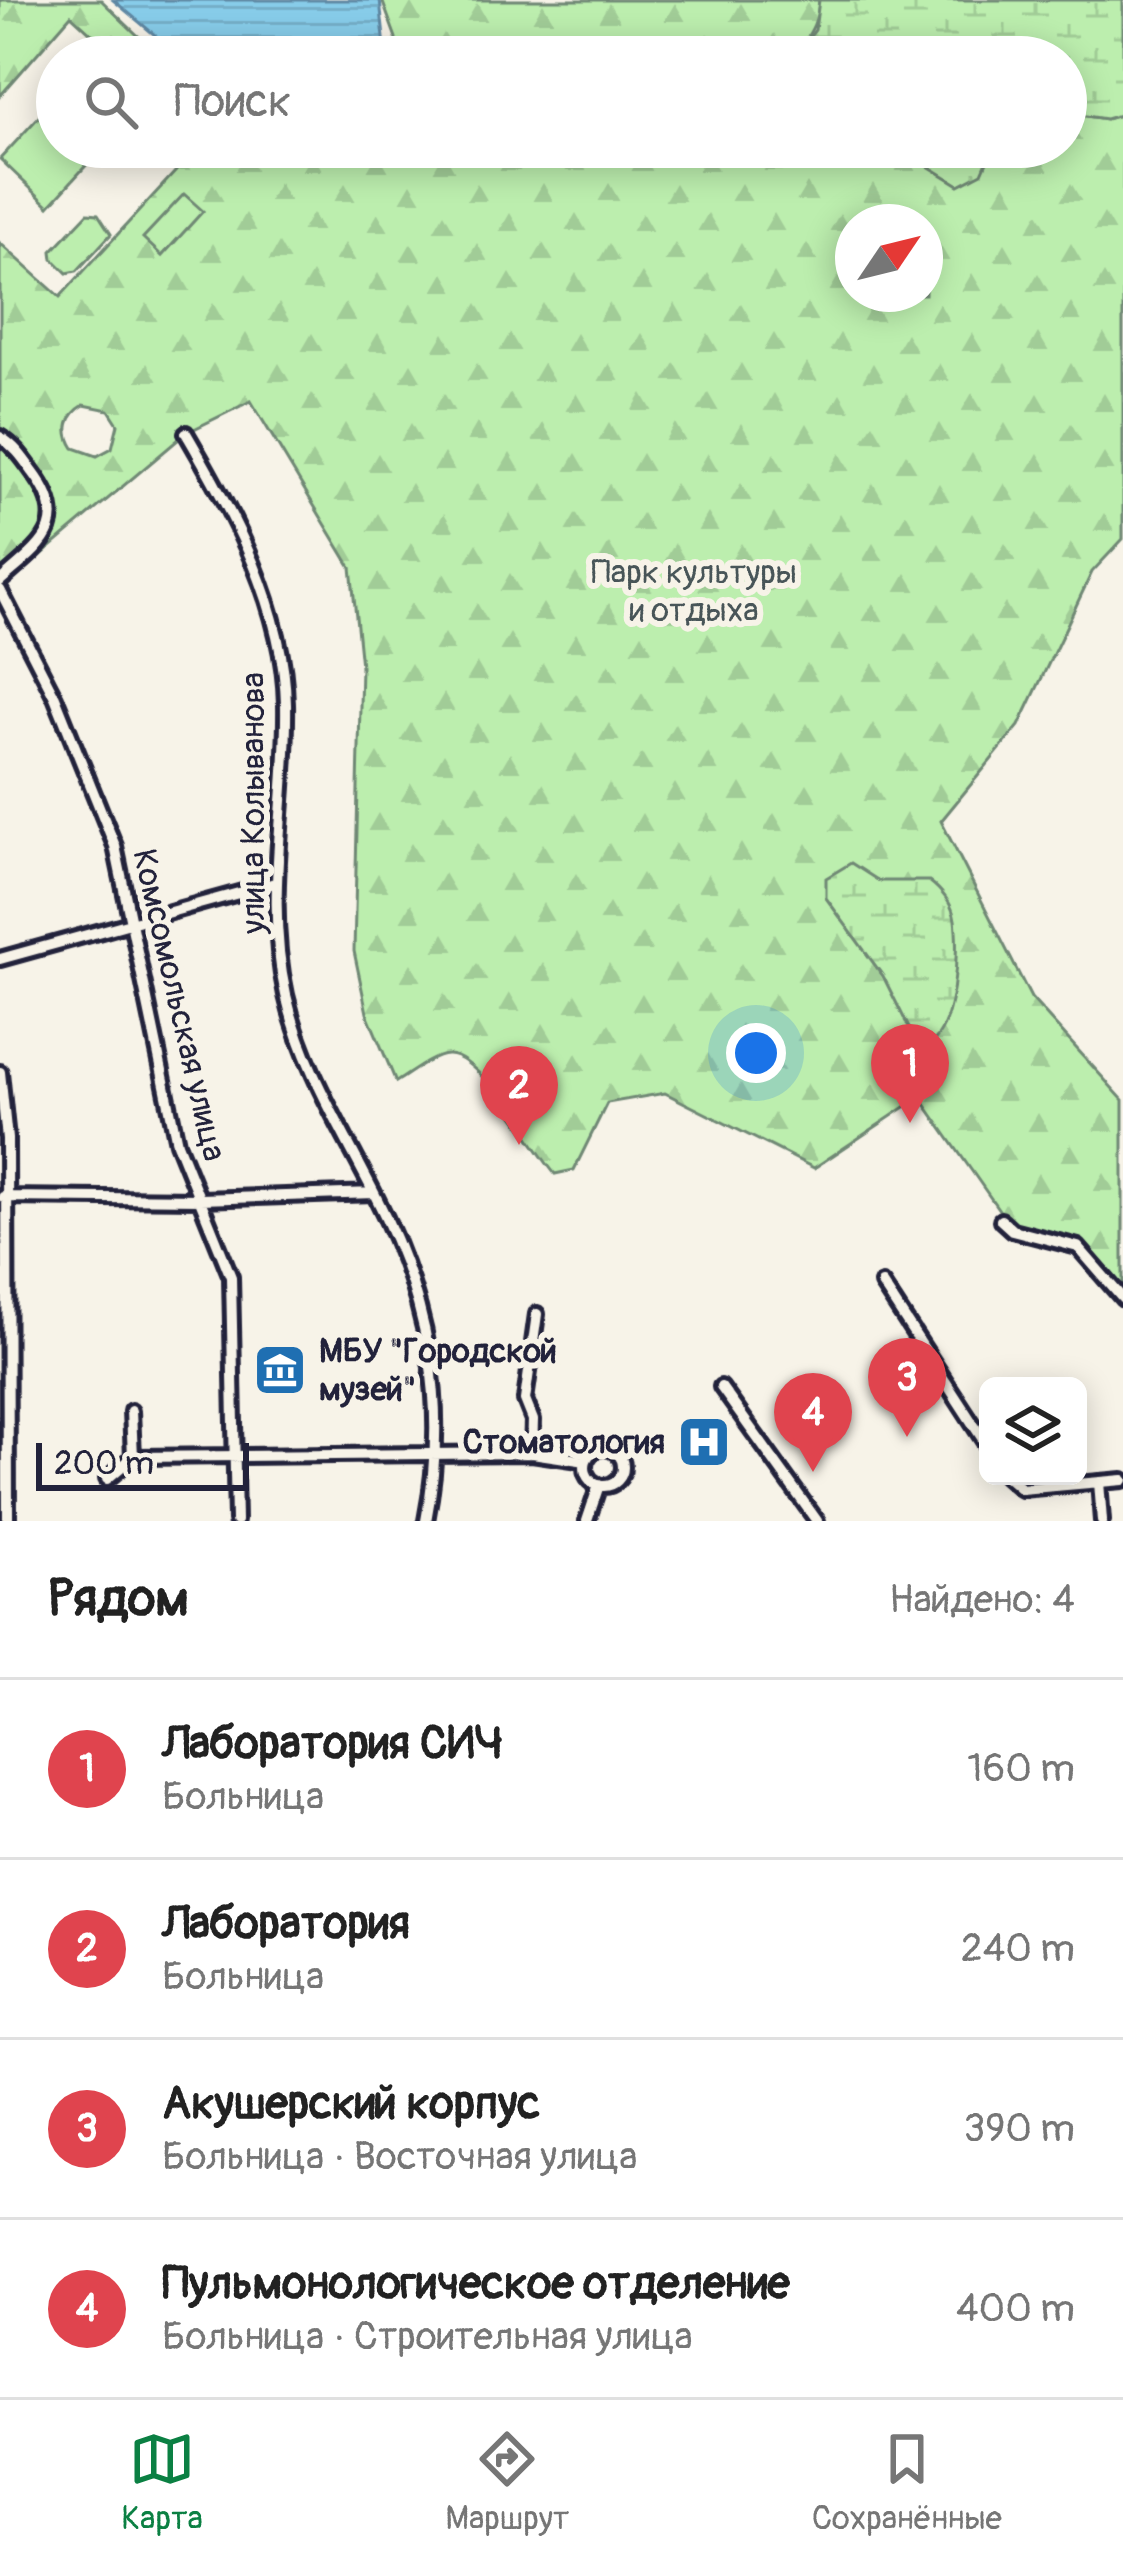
<!DOCTYPE html>
<html lang="ru">
<head>
<meta charset="utf-8">
<style>
  body { margin:0; font-family:Pangolin,sans-serif; background:#f2f2f2; color:#222 }
  .controls { position:absolute; right:36px; bottom:36px; display:grid; overflow:hidden; border-radius:18px; box-shadow:0 6px 30px #0003 }
  .controls button { width:108px; height:108px; display:grid; place-items:center; padding:0; border:0; border-bottom:3px solid #e0e0e0; background:#fff; color:#222; font:60px sans-serif }
  .compass { position:absolute; left:835px; top:204px; width:108px; height:108px; border-radius:50%; background:#fff; box-shadow:0 6px 30px #0003; rotate:55deg }
  .scale { position:absolute; left:36px; bottom:30px; width:213px; box-sizing:border-box; padding-left:12px; border:6px solid #22223b; border-top:0; font-size:33px; line-height:42px; white-space:nowrap; color:#22223b; -webkit-text-stroke:9px #f7f3e8; paint-order:stroke }
  .you { position:absolute; left:756px; top:1053px; width:42px; height:42px; margin:-30px; border:9px solid #fff; border-radius:50%; background:#1a73e8; box-shadow:0 0 0 18px #1a73e833 }
  .badge { display:grid; place-items:center; width:78px; height:78px; border-radius:50%; background:#0b8043; color:#fff; font-size:39px; font-weight:700 }
  .pin { position:absolute; translate:-50% -99px; filter:drop-shadow(0 3px 6px #0008) }
  .pin::after { content:''; position:absolute; top:63px; width:42px; height:36px; background:inherit; clip-path:polygon(0 0,100% 0,50% 100%) }
  .list { margin:0; padding:0; list-style:none }
  h2 { display:flex; justify-content:space-between; align-items:center; height:156px; margin:0; padding:0 48px; font-size:51px }
  h2 small { font-size:39px; font-weight:400; color:#767676 }
  .list li { display:grid; grid-template-columns:78px 1fr auto; gap:36px; align-items:center; box-sizing:border-box; height:180px; padding:0 48px; border-top:3px solid #e0e0e0 }
  .list b { display:block; font-size:45px; white-space:nowrap }
  .list p { margin:0; font-size:39px; white-space:nowrap; color:#767676 }
  .list em { font-size:39px; font-style:normal; color:#767676 }
  .icon { flex:none; width:66px; height:66px; fill:none; stroke:currentColor; stroke-width:2; stroke-linecap:round; stroke-linejoin:round }
  .map { position:relative; flex:none; width:1123px; height:1521px; overflow:hidden }
  .search { position:absolute; background:#fff; box-shadow:0 6px 30px #0003; left:36px; right:36px; top:36px; height:132px; display:flex; align-items:center; gap:30px; box-sizing:border-box; padding:0 42px; border-radius:66px; color:#767676; font-size:45px }
  .sheet { height:876px; background:#fff }
  nav { display:flex; justify-content:space-around; align-items:center; box-sizing:border-box; height:168px; border-top:3px solid #e0e0e0; background:#fff; font-size:33px; color:#767676 }
  nav a { display:grid; justify-items:center; gap:6px }
  nav .on { color:#0b8043 }
  .map>svg:first-child { display:block }
  .forest { fill:url(#forest-firs); stroke:#6f8874; stroke-width:3; fill-rule:evenodd }
  .wetland { fill:url(#wetland-marsh); stroke:#6f8874; stroke-width:3 }
  .pitch { fill:#bceeae; stroke:#6f8874; stroke-width:3 }
  .water { fill:url(#water-rules); stroke:#5f88a3; stroke-width:3 }
  .lines { fill:none; stroke-linecap:round; stroke-linejoin:round }
  .minor-casing { stroke:#22223b; stroke-width:20 }
  .minor { stroke:#f7f3e8; stroke-width:10 }
  .labels { text-anchor:middle; dominant-baseline:central; stroke-width:12; stroke-linejoin:round; paint-order:stroke }
  .park-label { font-size:33px; fill:#485558; stroke:#f7f3e8 }
  .street-label { font-size:33px; fill:#22223b; stroke:#f7f3e8 }
  .poi-label { font-size:33px; font-weight:bold; fill:#22223b; stroke:#f7f3e8; text-anchor:start }
</style>
</head>
<body>
<div class="map">
<svg width="1123" height="1521" viewBox="0 0 1123 1521">
  <defs>
    <pattern id="forest-firs" width="22" height="20" patternUnits="userSpaceOnUse" patternTransform="scale(3)"><rect width="22" height="20" fill="#bceeae"/><path d="M5 1l3.5 6h-7zM16 11l3.5 6h-7z" fill="#a1cc97"/></pattern>
    <pattern id="wetland-marsh" width="20" height="14" patternUnits="userSpaceOnUse" patternTransform="scale(3)"><rect width="20" height="14" fill="#bceeae"/><path d="M1 5h8M5 5V1M11 12h8M15 12V8" fill="none" stroke="#a1cc97"/></pattern>
    <pattern id="water-rules" width="6" height="5" patternUnits="userSpaceOnUse" patternTransform="scale(3)"><rect width="6" height="5" fill="#87cce9"/><path d="M0 2.5h6" fill="none" stroke="#74afc9"/></pattern>
  </defs>
  <rect width="100%" height="100%" fill="#f7f3e8"/>
  <filter id="ink" filterUnits="userSpaceOnUse"><feTurbulence type="fractalNoise" baseFrequency=".00833" numOctaves="2"/><feDisplacementMap in="SourceGraphic" scale="24" xChannelSelector="R" yChannelSelector="G"/><feConvolveMatrix kernelMatrix="1 2 1 2 8 2 1 2 1" color-interpolation-filters="sRGB"/></filter>
  <g filter="url(#ink)">
    <!-- forest -->
    <path class="forest" d="M0,0H101L160,57H117L71,15L0,96Z
      M382,0H819C818,26 807,36 795,57H392L396,38Z
      M1066,113L1106,119L1123,114V539L1092,572L1019,726L941,821L1031,998L1123,1100V1297L1081,1242L1011,1227L920,1097L814,1168L665,1093L607,1103L574,1170L555,1174C534,1150 480,1053 447,1055C431,1056 410,1074 396,1082L367,1013L354,951L361,666L351,567L251,401L186,433L0,590V243L60,297L198,147C235,147 272,159 306,147H897L959,184L991,147H1066ZM853,222H925V294H853ZM84,405L109,410L118,424L112,448L97,456L74,448C63,431 67,415 84,405Z"/>
    <!-- wetland -->
    <path class="wetland" d="M819,0H1123V114L1106,119L1066,113V57H795L815,30Z
      M897,147H991L992,150L982,173L959,185Z
      M851,863L879,881H929C941,890 953,904 955,920C959,948 956,1030 928,1045L915,1040L883,976L826,898V878Z"/>
    <!-- pitch -->
    <path class="pitch" d="M57,97V147H103L49,206L0,159Z
      M184,194L203,211L162,256L143,238Z
      M88,213L98,214L111,234L77,271L67,273L53,259L52,251Z"/>
    <!-- water -->
    <path class="water" d="M113,0H380L386,57H181Z"/>
    <g class="lines">
      <!-- minor casing -->
      <g class="minor-casing">
        <path id="minor" d="M186,433C234,515 284,607 286,704C288,802 264,898 286,995C303,1068 342,1129 375,1195C428,1299 449,1405 426,1521
          M0,437C15,446 23,458 33,472C74,526 41,545 0,581
          M0,590L55,697L115,846L177,1143L231,1277L236,1521
          M0,959L275,883
          M0,1072L7,1139L8,1521
          M3,1197L201,1199L374,1193
          M1001,1220L1012,1230L1078,1247L1123,1299
          M882,1284L988,1447
          M721,1387L817,1521
          M131,1411L133,1457
          M585 1467a19 19 0 1 1 38 0a19 19 0 1 1-38 0Z
          M532,1453L533,1420L525,1400L537,1314
          M1006,1476L1021,1489L1123,1480
          M107,1479L133,1457L532,1453L586,1461
          M1099,1482L1102,1521
          M587,1521L599,1485"/>
      </g>
      <!-- minor -->
      <use href="#minor" class="minor"/>
    </g>
  </g>
  <!-- icons -->
  <defs>
    <g id="museum-square" transform="scale(2.7)"><rect x="-9" y="-9" width="18" height="18" rx="4" fill="#1f6fb2" stroke="#f7f3e8"/><path d="M0-6L6-3V-2H-6V-3ZM-5-1h2V3h-2ZM-1-1h2V3h-2ZM3-1h2V3H3ZM-6 4H6V6H-6Z" fill="#fff"/></g>
    <g id="hospital-square" transform="scale(2.7)"><rect x="-9" y="-9" width="18" height="18" rx="4" fill="#1f6fb2" stroke="#f7f3e8"/><path d="M-5-5h3v3.5h4V-5h3V5h-3V1.5h-4V5h-3Z" fill="#fff"/></g>
  </defs>
  <g fill-rule="evenodd">
    <use href="#museum-square" x="280" y="1370"/>
    <use href="#hospital-square" x="704" y="1442"/>
  </g>
  <g class="labels">
    <!-- park labels -->
    <g class="park-label">
      <text x="694" y="572">Парк культуры<tspan x="694" dy="38">и отдыха</tspan></text>
    </g>
    <!-- street labels -->
    <g class="street-label">
      <text transform="translate(253 803) rotate(-90)">улица Колыванова</text>
      <text transform="translate(179 1005) rotate(77)">Комсомольская улица</text>
    </g>
    <!-- poi labels -->
    <g class="poi-label">
      <text x="319" y="1351">МБУ "Городской<tspan x="319" dy="38">музей"</tspan></text>
      <text x="665" y="1442" text-anchor="end">Стоматология</text>
    </g>
  </g>
</svg>
<div class="controls">
<button><svg class="icon" aria-label="layers" viewBox="0 0 24 24"><path d="M12 4l9 5-9 5-9-5zM3 14l9 5 9-5"/></svg></button>
</div>
<svg class="compass" viewBox="-18 -18 36 36"><path d="M0-13l5 13h-10z" fill="#e53935"/><path d="M0 13l5-13h-10z" fill="#767676"/></svg>
<div class="scale">200 m</div>
<div class="you"></div>
<div class="pin badge" style="left:910px;top:1123px;background:#e0444e">1</div>
<div class="pin badge" style="left:519px;top:1145px;background:#e0444e">2</div>
<div class="pin badge" style="left:907px;top:1437px;background:#e0444e">3</div>
<div class="pin badge" style="left:813px;top:1472px;background:#e0444e">4</div>
<div class="search"><svg class="icon" aria-label="search" viewBox="0 0 24 24"><circle cx="10" cy="10" r="6"/><path d="M15 15l6 6"/></svg>Поиск</div>
</div>
<section class="sheet">
<h2>Рядом<small>Найдено: 4</small></h2>
<ul class="list">
<li><span class="badge" style="background:#e0444e">1</span><div><b>Лаборатория СИЧ</b><p>Больница</p></div><em>160 m</em></li>
<li><span class="badge" style="background:#e0444e">2</span><div><b>Лаборатория</b><p>Больница</p></div><em>240 m</em></li>
<li><span class="badge" style="background:#e0444e">3</span><div><b>Акушерский корпус</b><p>Больница · Восточная улица</p></div><em>390 m</em></li>
<li><span class="badge" style="background:#e0444e">4</span><div><b>Пульмонологическое отделение</b><p>Больница · Строительная улица</p></div><em>400 m</em></li>
</ul>
</section>
<nav>
<a class="on"><svg class="icon" aria-label="map" viewBox="0 0 24 24"><path d="M3 6l6-2 6 2 6-2v14l-6 2-6-2-6 2zM9 4v14M15 6v14"/></svg>Карта</a>
<a><svg class="icon" aria-label="directions" viewBox="0 0 24 24"><path d="M12 3l9 9-9 9-9-9zM9 14v-3h6M13 9l2 2-2 2"/></svg>Маршрут</a>
<a><svg class="icon" aria-label="saved" viewBox="0 0 24 24"><path d="M7 4h10v16l-5-4-5 4z"/></svg>Сохранённые</a>
</nav>
</body>
</html>
